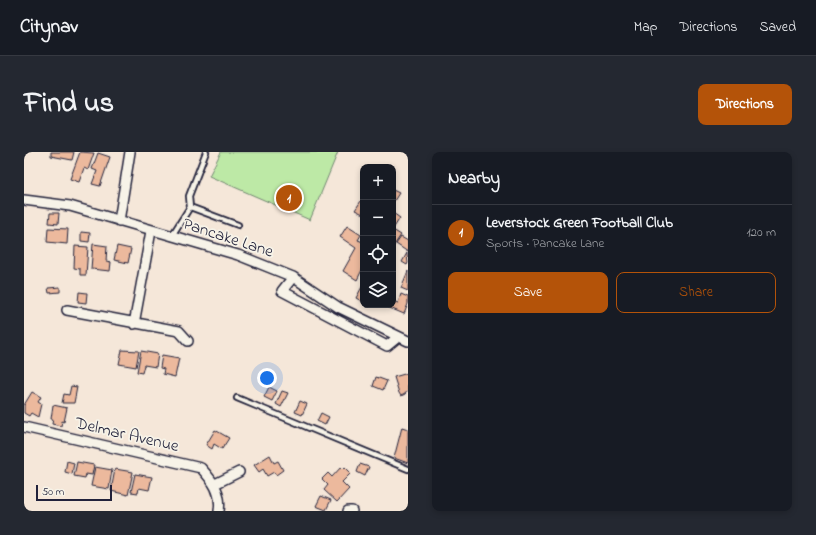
<!DOCTYPE html>
<html lang="en">
<head>
<meta charset="utf-8">
<style>
  body { margin:0; font-family:"Indie Flower",sans-serif; background:#242831; color:#f1f3f6 }
  .controls { position:absolute; right:12px; top:12px; display:grid; overflow:hidden; border-radius:8px; box-shadow:0 2px 6px #0003 }
  .controls button { width:36px; height:36px; display:grid; place-items:center; padding:0; border:0; border-bottom:1px solid #363941; background:#171b24; color:#f1f3f6; font:20px sans-serif }
  .scale { position:absolute; left:12px; bottom:10px; width:76px; box-sizing:border-box; padding-left:4px; border:2px solid #22223b; border-top:0; font-size:11px; line-height:14px; white-space:nowrap; color:#22223b; -webkit-text-stroke:3px #f7f3e8; paint-order:stroke }
  .you { position:absolute; left:243px; top:226px; width:14px; height:14px; margin:-10px; border:3px solid #fff; border-radius:50%; background:#1a73e8; box-shadow:0 0 0 6px #1a73e833 }
  .badge { display:grid; place-items:center; width:26px; height:26px; border-radius:50%; background:#b45309; color:#fff; font-size:13px; font-weight:700 }
  .pin { position:absolute; translate:-50% -50%; border:2px solid #fff; box-shadow:0 1px 4px #0006 }
  .list { margin:0; padding:0; list-style:none }
  h2 { display:flex; justify-content:space-between; align-items:center; height:52px; margin:0; padding:0 16px; font-size:17px }
  h2 small { font-size:13px; font-weight:400; color:#9ea1a6 }
  .list li { display:grid; grid-template-columns:26px 1fr auto; gap:12px; align-items:center; box-sizing:border-box; height:56px; padding:0 16px; border-top:1px solid #363941 }
  .list b { display:block; font-size:15px; white-space:nowrap }
  .list p { margin:0; font-size:13px; white-space:nowrap; color:#9ea1a6 }
  .list em { font-size:13px; font-style:normal; color:#9ea1a6 }
  .actions { display:flex; gap:8px; padding:12px 16px }
  .actions a { flex:1; padding:9px 0; border:1px solid #b45309; border-radius:8px; text-align:center; font-size:14px; color:#b45309 }
  .actions .main { background:#b45309; color:#fff }
  .icon { flex:none; width:22px; height:22px; fill:none; stroke:currentColor; stroke-width:2; stroke-linecap:round; stroke-linejoin:round }
  .map { position:relative; flex:none; width:384px; height:359px; overflow:hidden; border-radius:8px }
  header { display:flex; align-items:center; gap:24px; box-sizing:border-box; height:56px; padding:0 20px; background:#171b24; border-bottom:1px solid #363941 }
  header strong { font-size:19px }
  nav { display:flex; gap:22px; margin-inline-start:auto; font-size:14px }
  .intro { display:flex; align-items:center; justify-content:space-between; box-sizing:border-box; height:96px; padding:0 24px }
  h1 { margin:0; font-size:28px }
  .button { padding:10px 18px; border-radius:8px; background:#b45309; color:#fff; font-size:14px; font-weight:700 }
  main { display:flex; gap:24px; padding:0 24px }
  aside { flex:1; background:#171b24; border-radius:8px; box-shadow:0 2px 6px #0003 }
  .map>svg:first-child { display:block }
  .green { fill:#bde9a6; stroke:#708670 }
  .building { fill:#ecb99d; stroke:#22223b }
  .lines { fill:none; stroke-linecap:round; stroke-linejoin:round }
  .service-casing { stroke:#22223b; stroke-width:8 }
  .minor-casing { stroke:#22223b; stroke-width:12 }
  .service { stroke:#f7f3e8; stroke-width:4.5 }
  .minor { stroke:#f7f3e8; stroke-width:9 }
  .labels { text-anchor:middle; dominant-baseline:central; stroke-width:3.5; stroke-linejoin:round; paint-order:stroke }
  .street-label { font-size:17px; fill:#22223b; stroke:#f7f3e8 }
</style>
</head>
<body>
<header>
<strong>Citynav</strong>
<nav><a>Map</a><a>Directions</a><a>Saved</a></nav>
</header>
<div class="intro"><h1>Find us</h1><a class="button">Directions</a></div>
<main>
<div class="map">
<svg width="384" height="359" viewBox="0 0 384 359">
  <rect width="100%" height="100%" fill="#f5e7d9"/>
  <filter id="ink" filterUnits="userSpaceOnUse"><feTurbulence type="fractalNoise" baseFrequency=".025" numOctaves="2"/><feDisplacementMap in="SourceGraphic" scale="8" xChannelSelector="R" yChannelSelector="G"/><feConvolveMatrix kernelMatrix="1 2 1 2 8 2 1 2 1" color-interpolation-filters="sRGB"/></filter>
  <g filter="url(#ink)">
    <!-- green -->
    <path class="green" d="M197,0H314L286,68L185,24Z"/>
    <!-- building -->
    <path class="building" d="M27,0H50L48,8L27,4Z
      M56,0L70,1L64,18L60,16L55,30L46,27Z
      M74,1L86,5L76,34L68,32L73,19L68,17Z
      M369,38L375,41L370,49L369,48Z
      M339,46V62L331,58Z
      M26,61H35L34,72L25,71Z
      M369,61L376,66L369,77Z
      M323,74L337,83L334,88L339,90V116L333,128L319,119L332,96L316,85Z
      M24,76L44,77L43,92L23,90Z
      M369,78L377,83L369,95Z
      M57,80L66,81L65,90L57,89Z
      M377,85L384,89V100L372,92Z
      M69,92L83,94L82,109L87,110L86,119L67,117Z
      M51,94L64,95L62,123H56V117L50,116Z
      M93,94L107,97L104,111L90,108Z
      M383,101L384,111L383,113L378,110Z
      M384,119V139L377,136Z
      M339,133V150L332,146Z
      M36,135V140L25,141L24,136Z
      M55,140L63,141L62,151L54,150Z
      M377,142L384,145V152L380,162L361,154L369,153V149L374,151Z
      M98,198L115,199L112,215L95,212Z
      M117,199L134,202L132,215L120,213L118,221L113,220Z
      M138,203L155,206L151,225L139,222L140,217L136,216Z
      M384,221V238L381,242L377,244L375,241L370,225Z
      M352,225L363,229L359,238L349,234Z
      M47,234L53,235L50,251H38L40,242L45,243Z
      M245,235L253,239L248,249L240,245Z
      M258,239L264,241L257,255L252,252Z
      M8,240L17,245L14,250L17,252L14,265L7,261L5,264L0,261V253Z
      M276,249L283,252L278,263L271,260Z
      M29,253L43,256L40,270L38,269L37,274L28,272L29,267H27Z
      M297,261L305,265L301,273L293,269Z
      M378,275L384,277V311L370,306Z
      M191,278L205,286L198,297L190,292L188,297L182,293Z
      M246,303L250,311L254,309L259,318L252,323L250,320L243,324L239,317L235,320L230,313Z
      M43,309L50,311L48,322L41,320Z
      M53,310L70,313L68,323L62,322L61,326L50,324Z
      M336,312L345,315L341,324L333,320Z
      M71,315L88,318L85,337L67,334Z
      M317,315L319,317L321,315L327,321L318,330L325,337L313,350L300,338L304,333L298,327L304,321L308,325Z
      M91,317L109,320L104,343L87,339Z
      M111,322L128,325L125,338L115,336L114,341L107,340Z
      M297,344L307,348L302,358L292,354Z"/>
    <g class="lines">
      <!-- service casing -->
      <g class="service-casing">
        <path id="service" d="M166,55L165,44L182,0
          M147,85L166,55L214,73
          M213,246L384,317"/>
      </g>
      <!-- minor casing -->
      <g class="minor-casing">
        <path id="minor" d="M0,48L46,54L214,103L269,125L314,155L384,189
          M95,69L106,0
          M269,125L258,139L363,194L374,185
          M43,158L155,179L164,189
          M110,172L127,79
          M0,275L177,316C189,329 198,341 195,359
          M191,332L215,320
          M324,359H328"/>
      </g>
      <!-- service -->
      <use href="#service" class="service"/>
      <!-- minor -->
      <use href="#minor" class="minor"/>
    </g>
  </g>
  <g class="labels">
    <!-- street labels -->
    <g class="street-label">
      <text transform="translate(204 86) rotate(18)">Pancake Lane</text>
      <text transform="translate(103 283) rotate(13)">Delmar Avenue</text>
    </g>
  </g>
</svg>
<div class="controls">
<button>+</button>
<button>−</button>
<button><svg class="icon" aria-label="locate" viewBox="0 0 24 24"><circle cx="12" cy="12" r="6"/><path d="M12 2v4M12 18v4M2 12h4M18 12h4"/></svg></button>
<button><svg class="icon" aria-label="layers" viewBox="0 0 24 24"><path d="M12 4l9 5-9 5-9-5zM3 14l9 5 9-5"/></svg></button>
</div>
<div class="scale">50 m</div>
<div class="you"></div>
<div class="pin badge" style="left:265px;top:46px">1</div>
</div>
<aside>
<h2>Nearby<small></small></h2>
<ul class="list">
<li><span class="badge">1</span><div><b>Leverstock Green Football Club</b><p>Sports · Pancake Lane</p></div><em>120 m</em></li>
</ul>
<div class="actions"><a class="main">Save</a><a>Share</a></div>
</aside>
</main>
</body>
</html>
